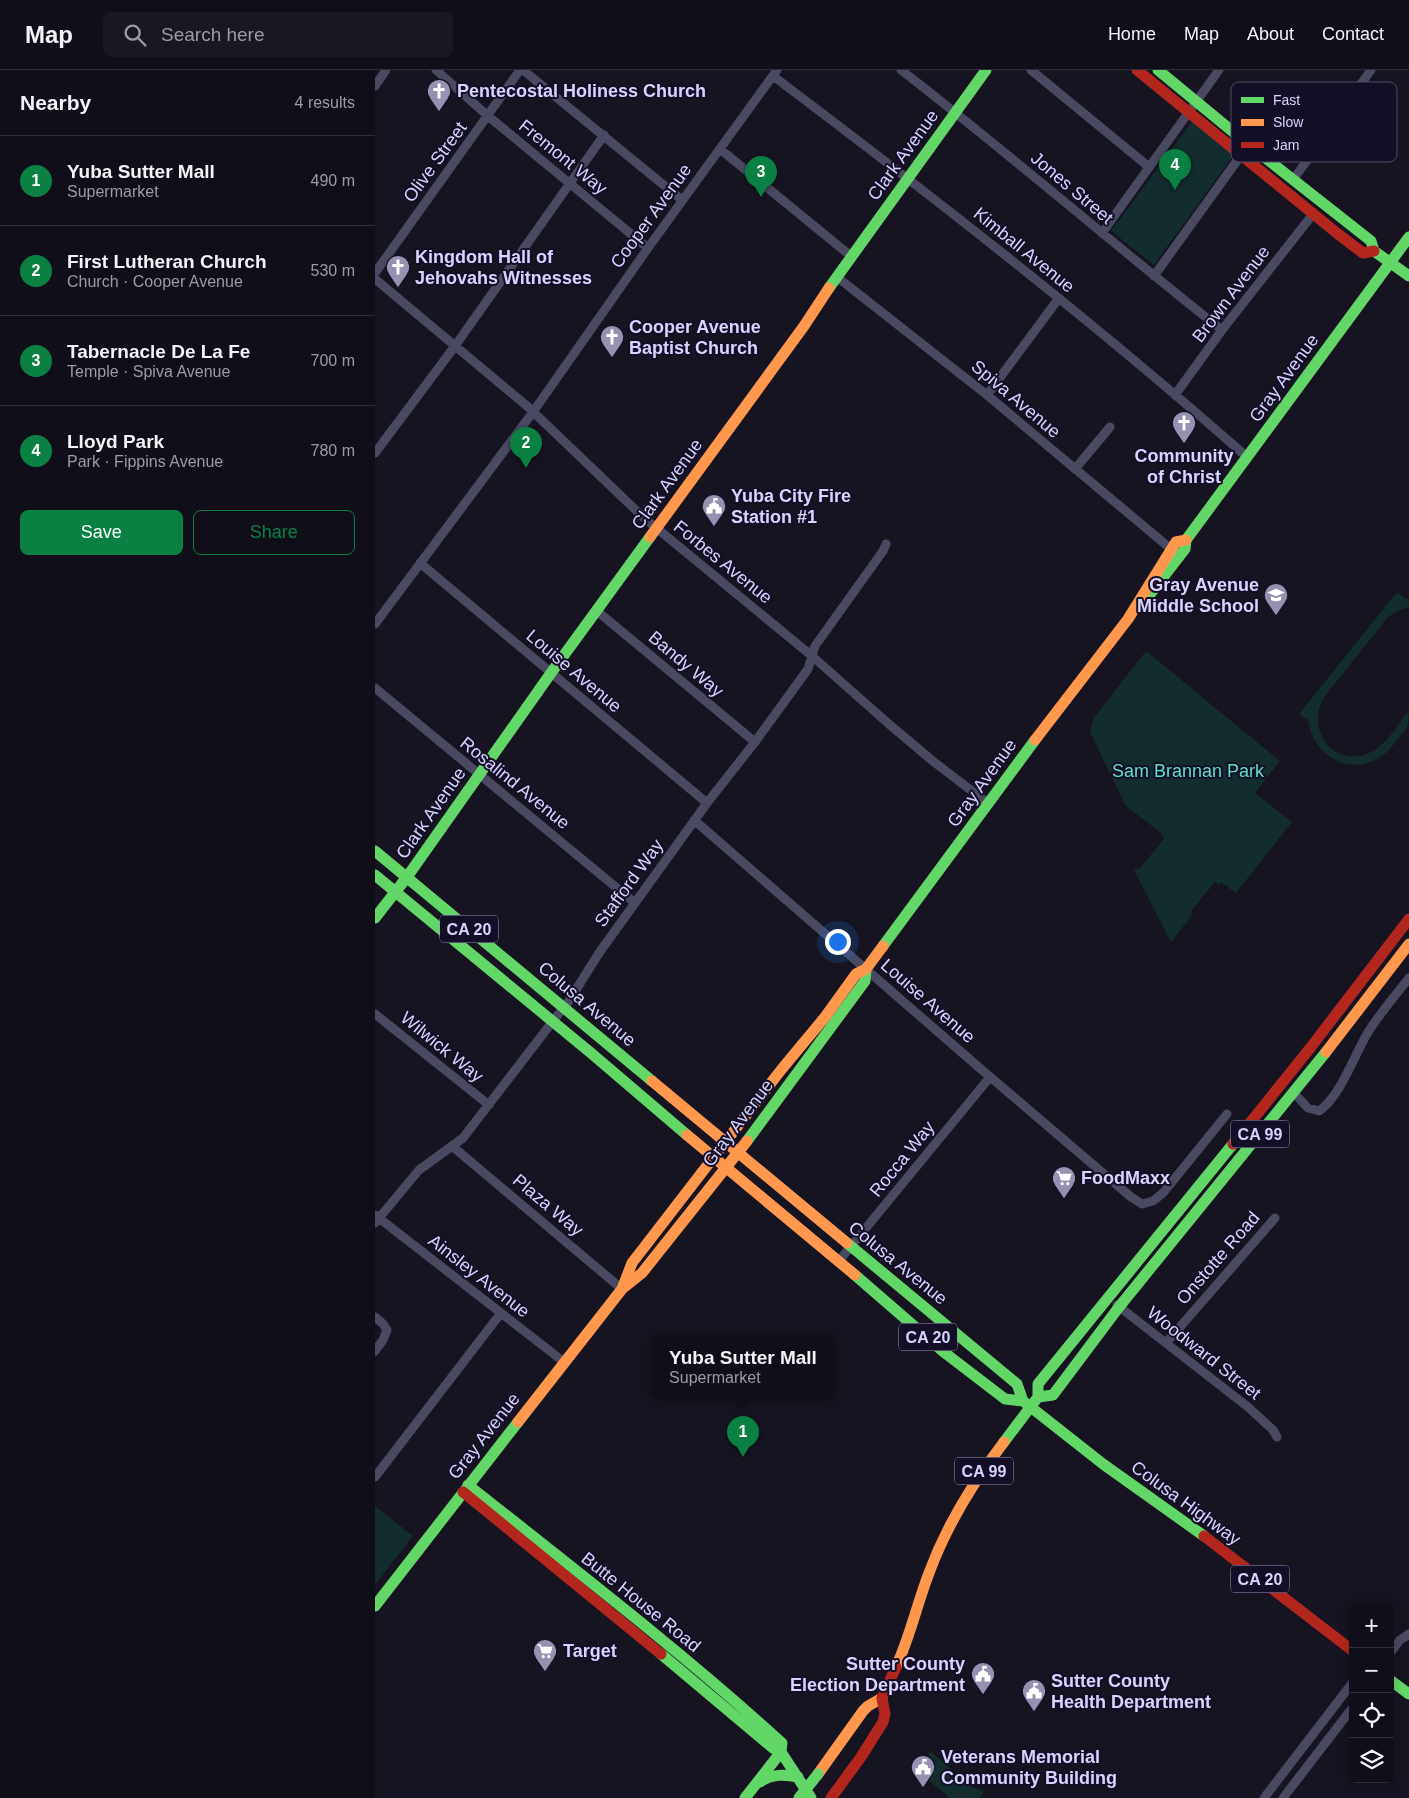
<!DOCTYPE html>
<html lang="en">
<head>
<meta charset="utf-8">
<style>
  body { margin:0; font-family:Helvetica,sans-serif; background:#191822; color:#f1f3f6 }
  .controls { position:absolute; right:15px; bottom:15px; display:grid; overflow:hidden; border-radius:8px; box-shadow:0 2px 12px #0003 }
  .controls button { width:45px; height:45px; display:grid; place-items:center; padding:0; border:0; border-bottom:1px solid #302f38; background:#100f19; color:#f1f3f6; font:25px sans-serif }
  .you { position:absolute; left:462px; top:871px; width:18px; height:18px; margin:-12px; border:4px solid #fff; border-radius:50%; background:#1a73e8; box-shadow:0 0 0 8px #1a73e833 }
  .badge { display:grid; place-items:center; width:32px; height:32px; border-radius:50%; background:#0b8043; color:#fff; font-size:16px; font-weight:700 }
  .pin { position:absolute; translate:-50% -41px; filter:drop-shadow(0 1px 2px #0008) }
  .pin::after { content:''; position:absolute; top:26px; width:18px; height:15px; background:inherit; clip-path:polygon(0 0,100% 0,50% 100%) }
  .popup { position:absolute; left:277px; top:1264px; width:182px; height:65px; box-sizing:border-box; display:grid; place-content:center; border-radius:8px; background:#100f19; filter:drop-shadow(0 1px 4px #0005); font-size:16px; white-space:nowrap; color:#9c9ca2 }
  .popup b { font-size:19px; color:#f1f3f6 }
  .popup::after { content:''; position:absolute; left:50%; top:100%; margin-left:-10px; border:10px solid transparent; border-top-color:#100f19 }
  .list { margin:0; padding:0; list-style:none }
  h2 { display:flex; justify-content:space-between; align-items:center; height:65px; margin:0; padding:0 20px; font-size:21px }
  h2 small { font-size:16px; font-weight:400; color:#9c9ca2 }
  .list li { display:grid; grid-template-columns:32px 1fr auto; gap:15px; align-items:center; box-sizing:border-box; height:90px; padding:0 20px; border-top:1px solid #302f38 }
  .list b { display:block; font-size:19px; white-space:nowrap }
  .list p { margin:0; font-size:16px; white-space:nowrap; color:#9c9ca2 }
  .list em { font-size:16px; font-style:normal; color:#9c9ca2 }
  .actions { display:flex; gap:10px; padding:15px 20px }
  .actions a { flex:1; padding:11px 0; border:1px solid #0b8043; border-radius:8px; text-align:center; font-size:18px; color:#0b8043 }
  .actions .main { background:#0b8043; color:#fff }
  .icon { flex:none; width:28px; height:28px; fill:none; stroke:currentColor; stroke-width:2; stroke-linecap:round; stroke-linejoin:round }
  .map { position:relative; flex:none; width:1034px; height:1728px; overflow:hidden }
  header { display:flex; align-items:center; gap:30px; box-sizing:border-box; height:70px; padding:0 25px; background:#100f19; border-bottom:1px solid #302f38 }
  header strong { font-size:24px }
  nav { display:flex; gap:28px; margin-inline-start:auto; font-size:18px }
  .search { width:350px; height:45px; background:#191822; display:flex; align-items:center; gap:12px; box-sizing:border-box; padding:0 18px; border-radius:8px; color:#9c9ca2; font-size:19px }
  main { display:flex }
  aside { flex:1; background:#100f19 }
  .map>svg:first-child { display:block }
  .green { fill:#132c2d }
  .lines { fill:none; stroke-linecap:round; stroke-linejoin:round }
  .street { stroke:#4a4962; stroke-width:9 }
  .fast { stroke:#63d668; stroke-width:11 }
  .slow { stroke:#ff974d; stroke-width:11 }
  .jam { stroke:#b3261e; stroke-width:11 }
  .fast-bridge { stroke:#63d668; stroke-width:11 }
  .labels { text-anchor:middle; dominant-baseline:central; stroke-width:4; stroke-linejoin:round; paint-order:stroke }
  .shield { fill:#130f26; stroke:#9e99be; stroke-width:1 }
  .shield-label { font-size:16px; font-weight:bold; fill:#d9d4ff }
  .poi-label { font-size:18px; font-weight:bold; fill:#d9d4ff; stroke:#130f26; text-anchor:start }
  .street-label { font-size:18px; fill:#d9d4ff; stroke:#130f26 }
  .park-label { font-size:18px; fill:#5fe0c0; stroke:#130f26 }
  .key { fill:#130f26; stroke:#4e4a67; stroke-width:1 }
  .key-label { font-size:14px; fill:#d9d4ff }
</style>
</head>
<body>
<header>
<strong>Map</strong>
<div class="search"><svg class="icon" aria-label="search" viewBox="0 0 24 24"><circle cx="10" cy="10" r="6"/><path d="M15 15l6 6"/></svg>Search here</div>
<nav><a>Home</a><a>Map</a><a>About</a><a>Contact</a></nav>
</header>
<main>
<aside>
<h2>Nearby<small>4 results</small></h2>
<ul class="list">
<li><span class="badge">1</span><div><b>Yuba Sutter Mall</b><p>Supermarket</p></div><em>490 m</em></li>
<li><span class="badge">2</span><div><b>First Lutheran Church</b><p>Church · Cooper Avenue</p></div><em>530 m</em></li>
<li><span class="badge">3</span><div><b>Tabernacle De La Fe</b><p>Temple · Spiva Avenue</p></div><em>700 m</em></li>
<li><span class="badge">4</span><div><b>Lloyd Park</b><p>Park · Fippins Avenue</p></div><em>780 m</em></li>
</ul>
<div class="actions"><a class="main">Save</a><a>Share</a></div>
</aside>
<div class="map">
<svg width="1034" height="1728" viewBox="0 0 1034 1728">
  <rect width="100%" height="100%" fill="#161421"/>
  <!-- green -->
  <path class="green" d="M822,45L863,79L779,195L736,161Z
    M1022,522L1029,527L1028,529L1034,528V537L1025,540L1014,546L950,626C929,657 958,699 994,683C1011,676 1023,654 1034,640C1034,658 1032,658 1021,671C1017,677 1012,683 1005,687C973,708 935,683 933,648L931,650L924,644Z
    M771,581L905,691L880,723L917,752L861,823L846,812L844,815L840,812L816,841L818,844L796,872L759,800L764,799L789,769L786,763L751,736L715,662L718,649Z
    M0,1436L38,1466L0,1515Z
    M556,1682L597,1717L608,1721V1724L604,1728H575L547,1705L544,1709L537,1703Z"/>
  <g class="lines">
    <!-- street -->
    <path class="street" d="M61,0L113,46L273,178
      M148,0L307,130
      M526,0C635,84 739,175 847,260
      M656,0L774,97
      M398,6C560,128 720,253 872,387
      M0,16L11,0
      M345,79L477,187
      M918,110L996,0
      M727,163L844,0
      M0,203L145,0
      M779,206L869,81
      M462,207L612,325L796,479
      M0,209L152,336L268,447L437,586L515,655L559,692L614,734
      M612,325L684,228
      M800,325L847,260L938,144
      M0,383L80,276L229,65
      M700,399L735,357
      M45,493L332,733
      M222,541L380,672
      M0,554L158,342L273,178L402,0
      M0,618L260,833
      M319,750L607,1000L756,1127L767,1134L778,1131L788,1123L852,1044
      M0,944L114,1035
      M918,1022L933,1038L944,1041C965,1027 979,986 992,964C1004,944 1020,926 1034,908
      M77,1076L247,1219
      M0,1145L189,1292
      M0,1153L44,1100L88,1068L178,951L194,931L224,883L332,733L380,672L433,599L440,576L508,481L511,474
      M463,1192L615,1007
      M742,1235L873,1337L898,1360L902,1367
      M0,1247L8,1254L12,1260L8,1270L0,1281
      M791,1273L900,1148
      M0,1407L126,1243
      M1015,1583L1025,1570L1034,1564
      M889,1728L978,1612
      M908,1728L978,1637"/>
    <!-- fast -->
    <path class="fast" d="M783,0L874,75L996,171L999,181L1034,206
      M454,218L611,0
      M773,527L810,479L811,470L1034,167
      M0,781L277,1011
      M0,805L216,983L312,1065
      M0,848L32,807L176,603L275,467
      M508,876L660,670
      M372,1071L490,911L491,899
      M472,1173L642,1314L648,1331
      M480,1205L570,1283L630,1329L648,1331
      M663,1327L678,1325L744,1237L951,982
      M648,1331L728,1394L829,1466
      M629,1372L663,1327V1314L858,1074
      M93,1415C199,1499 307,1582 407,1673L406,1682
      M0,1536L143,1352
      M286,1584L398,1678L406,1682L436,1728
      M1015,1610L1034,1624
      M385,1712C397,1704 409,1704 423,1707
      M370,1728L406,1682"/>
    <!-- slow -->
    <path class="slow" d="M275,467L429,256L454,218
      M660,670L753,549L801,472L811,470
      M951,982L1034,874
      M277,1011L472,1173
      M312,1065L480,1205
      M247,1219L257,1193L406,1000L450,947L481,904L491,899L508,876
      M143,1352L247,1219L267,1203L372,1071
      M521,1597C535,1567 542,1534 554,1503C571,1457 599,1411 629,1372
      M443,1704L488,1641L493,1636L507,1628"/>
    <!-- jam -->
    <path class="jam" d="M762,0L963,164L988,183L999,181
      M858,1074L936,977L1034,849
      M88,1422L286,1584
      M829,1466L978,1581
      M456,1728L486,1687L508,1652L510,1644L507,1628L521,1597"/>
    <!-- fast-bridge -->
    <path class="fast-bridge" d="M424,1728L443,1704"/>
  </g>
  <!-- icons -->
  <defs>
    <g id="church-pin" transform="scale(1.25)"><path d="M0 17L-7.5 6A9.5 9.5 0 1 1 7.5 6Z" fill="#9591b1" stroke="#130f26"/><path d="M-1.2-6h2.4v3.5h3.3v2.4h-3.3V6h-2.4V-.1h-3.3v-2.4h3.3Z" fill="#fff"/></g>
    <g id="civic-pin" transform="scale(1.25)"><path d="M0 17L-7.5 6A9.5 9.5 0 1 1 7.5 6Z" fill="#9591b1" stroke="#130f26"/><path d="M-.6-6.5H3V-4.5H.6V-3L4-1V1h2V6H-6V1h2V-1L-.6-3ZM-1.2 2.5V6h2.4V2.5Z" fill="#fff"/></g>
    <g id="school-pin" transform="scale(1.25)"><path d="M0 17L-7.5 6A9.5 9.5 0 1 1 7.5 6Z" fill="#9591b1" stroke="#130f26"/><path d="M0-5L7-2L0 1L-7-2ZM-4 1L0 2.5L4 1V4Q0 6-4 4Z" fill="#fff"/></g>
    <g id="supermarket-pin" transform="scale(1.25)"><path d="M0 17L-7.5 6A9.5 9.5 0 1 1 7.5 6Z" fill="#9591b1" stroke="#130f26"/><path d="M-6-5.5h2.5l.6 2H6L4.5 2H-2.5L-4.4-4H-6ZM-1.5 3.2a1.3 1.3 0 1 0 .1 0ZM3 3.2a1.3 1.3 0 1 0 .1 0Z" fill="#fff"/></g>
  </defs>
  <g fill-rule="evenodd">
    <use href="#church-pin" x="64" y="21"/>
    <use href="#church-pin" x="23" y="197"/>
    <use href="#church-pin" x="237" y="267"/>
    <use href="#church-pin" x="809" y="353"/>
    <use href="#civic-pin" x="339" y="436"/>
    <use href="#school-pin" x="901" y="525"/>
    <use href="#supermarket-pin" x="689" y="1108"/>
    <use href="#supermarket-pin" x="170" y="1581"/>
    <use href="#civic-pin" x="608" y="1604"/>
    <use href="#civic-pin" x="659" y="1621"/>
    <use href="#civic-pin" x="548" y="1697"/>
  </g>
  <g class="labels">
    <!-- shield labels -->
    <g class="shield">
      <rect x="65" y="845.5" width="58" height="27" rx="4"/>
      <rect x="856" y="1050.5" width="58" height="27" rx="4"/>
      <rect x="524" y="1253.5" width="58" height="27" rx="4"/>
      <rect x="580" y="1387.5" width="58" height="27" rx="4"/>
      <rect x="856" y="1495.5" width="58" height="27" rx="4"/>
    </g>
    <g class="shield-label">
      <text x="94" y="859">CA 20</text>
      <text x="885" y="1064">CA 99</text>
      <text x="553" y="1267">CA 20</text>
      <text x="609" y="1401">CA 99</text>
      <text x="885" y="1509">CA 20</text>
    </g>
    <!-- poi labels -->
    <g class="poi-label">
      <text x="82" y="21">Pentecostal Holiness Church</text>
      <text x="40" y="187">Kingdom Hall of<tspan x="40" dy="21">Jehovahs Witnesses</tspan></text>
      <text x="254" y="257">Cooper Avenue<tspan x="254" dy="21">Baptist Church</tspan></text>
      <text x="809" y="386" text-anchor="middle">Community<tspan x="809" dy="21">of Christ</tspan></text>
      <text x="356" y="426">Yuba City Fire<tspan x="356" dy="21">Station #1</tspan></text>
      <text x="884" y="515" text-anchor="end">Gray Avenue<tspan x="884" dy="21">Middle School</tspan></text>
      <text x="706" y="1108">FoodMaxx</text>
      <text x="188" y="1581">Target</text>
      <text x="590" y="1594" text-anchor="end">Sutter County<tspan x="590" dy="21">Election Department</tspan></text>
      <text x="676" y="1611">Sutter County<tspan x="676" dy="21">Health Department</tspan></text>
      <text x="566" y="1687">Veterans Memorial<tspan x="566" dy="21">Community Building</tspan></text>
    </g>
    <!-- street labels -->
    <g class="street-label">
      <text transform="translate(528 85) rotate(-54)">Clark Avenue</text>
      <text transform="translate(188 87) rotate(39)">Fremont Way</text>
      <text transform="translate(60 92) rotate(-54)">Olive Street</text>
      <text transform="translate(697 118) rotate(40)">Jones Street</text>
      <text transform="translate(276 146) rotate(-54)">Cooper Avenue</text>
      <text transform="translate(649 180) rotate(39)">Kimball Avenue</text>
      <text transform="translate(856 224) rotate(-53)">Brown Avenue</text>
      <text transform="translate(909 308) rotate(-54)">Gray Avenue</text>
      <text transform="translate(641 329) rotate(40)">Spiva Avenue</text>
      <text transform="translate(292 414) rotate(-54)">Clark Avenue</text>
      <text transform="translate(348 492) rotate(39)">Forbes Avenue</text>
      <text transform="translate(311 594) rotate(40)">Bandy Way</text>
      <text transform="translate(199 601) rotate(40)">Louise Avenue</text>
      <text transform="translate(140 713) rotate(39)">Rosalind Avenue</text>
      <text transform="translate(607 713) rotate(-54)">Gray Avenue</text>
      <text transform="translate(56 743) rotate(-55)">Clark Avenue</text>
      <text transform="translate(254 813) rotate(-54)">Stafford Way</text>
      <text transform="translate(553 931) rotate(41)">Louise Avenue</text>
      <text transform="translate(212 934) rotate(40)">Colusa Avenue</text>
      <text transform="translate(67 977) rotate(39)">Wilwick Way</text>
      <text transform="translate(363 1053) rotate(-53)">Gray Avenue</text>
      <text transform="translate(527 1089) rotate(-51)">Rocca Way</text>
      <text transform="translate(173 1135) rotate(40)">Plaza Way</text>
      <text transform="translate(843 1188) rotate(-49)">Onstotte Road</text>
      <text transform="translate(523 1193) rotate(39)">Colusa Avenue</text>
      <text transform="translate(104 1206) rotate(38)">Ainsley Avenue</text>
      <text transform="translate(829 1283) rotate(38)">Woodward Street</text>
      <text transform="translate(109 1366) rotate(-52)">Gray Avenue</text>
      <text transform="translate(811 1433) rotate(36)">Colusa Highway</text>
      <text transform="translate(266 1532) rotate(39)">Butte House Road</text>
    </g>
    <!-- park labels -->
    <g class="park-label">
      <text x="813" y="701">Sam Brannan Park</text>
    </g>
  </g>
  <!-- legend -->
  <rect x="856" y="12" width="166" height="80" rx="8" class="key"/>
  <rect x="866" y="27" width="23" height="6" fill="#63d668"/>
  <rect x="866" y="49" width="23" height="7" fill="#ff974d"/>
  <rect x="866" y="72" width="23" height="6" fill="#b3261e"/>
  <g class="key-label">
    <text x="898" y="35">Fast</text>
    <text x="898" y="57">Slow</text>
    <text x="898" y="80">Jam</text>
  </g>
</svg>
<div class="controls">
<button>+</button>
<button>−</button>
<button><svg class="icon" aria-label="locate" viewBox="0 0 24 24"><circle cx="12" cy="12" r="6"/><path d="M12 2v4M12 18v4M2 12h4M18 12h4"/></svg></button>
<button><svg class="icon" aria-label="layers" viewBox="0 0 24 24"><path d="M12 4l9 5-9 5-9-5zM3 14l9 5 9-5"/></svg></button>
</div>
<div class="you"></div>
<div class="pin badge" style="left:368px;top:1387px">1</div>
<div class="popup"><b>Yuba Sutter Mall</b>Supermarket</div>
<div class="pin badge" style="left:151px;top:398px">2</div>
<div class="pin badge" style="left:386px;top:127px">3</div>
<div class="pin badge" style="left:800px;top:120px">4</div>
</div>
</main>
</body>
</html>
